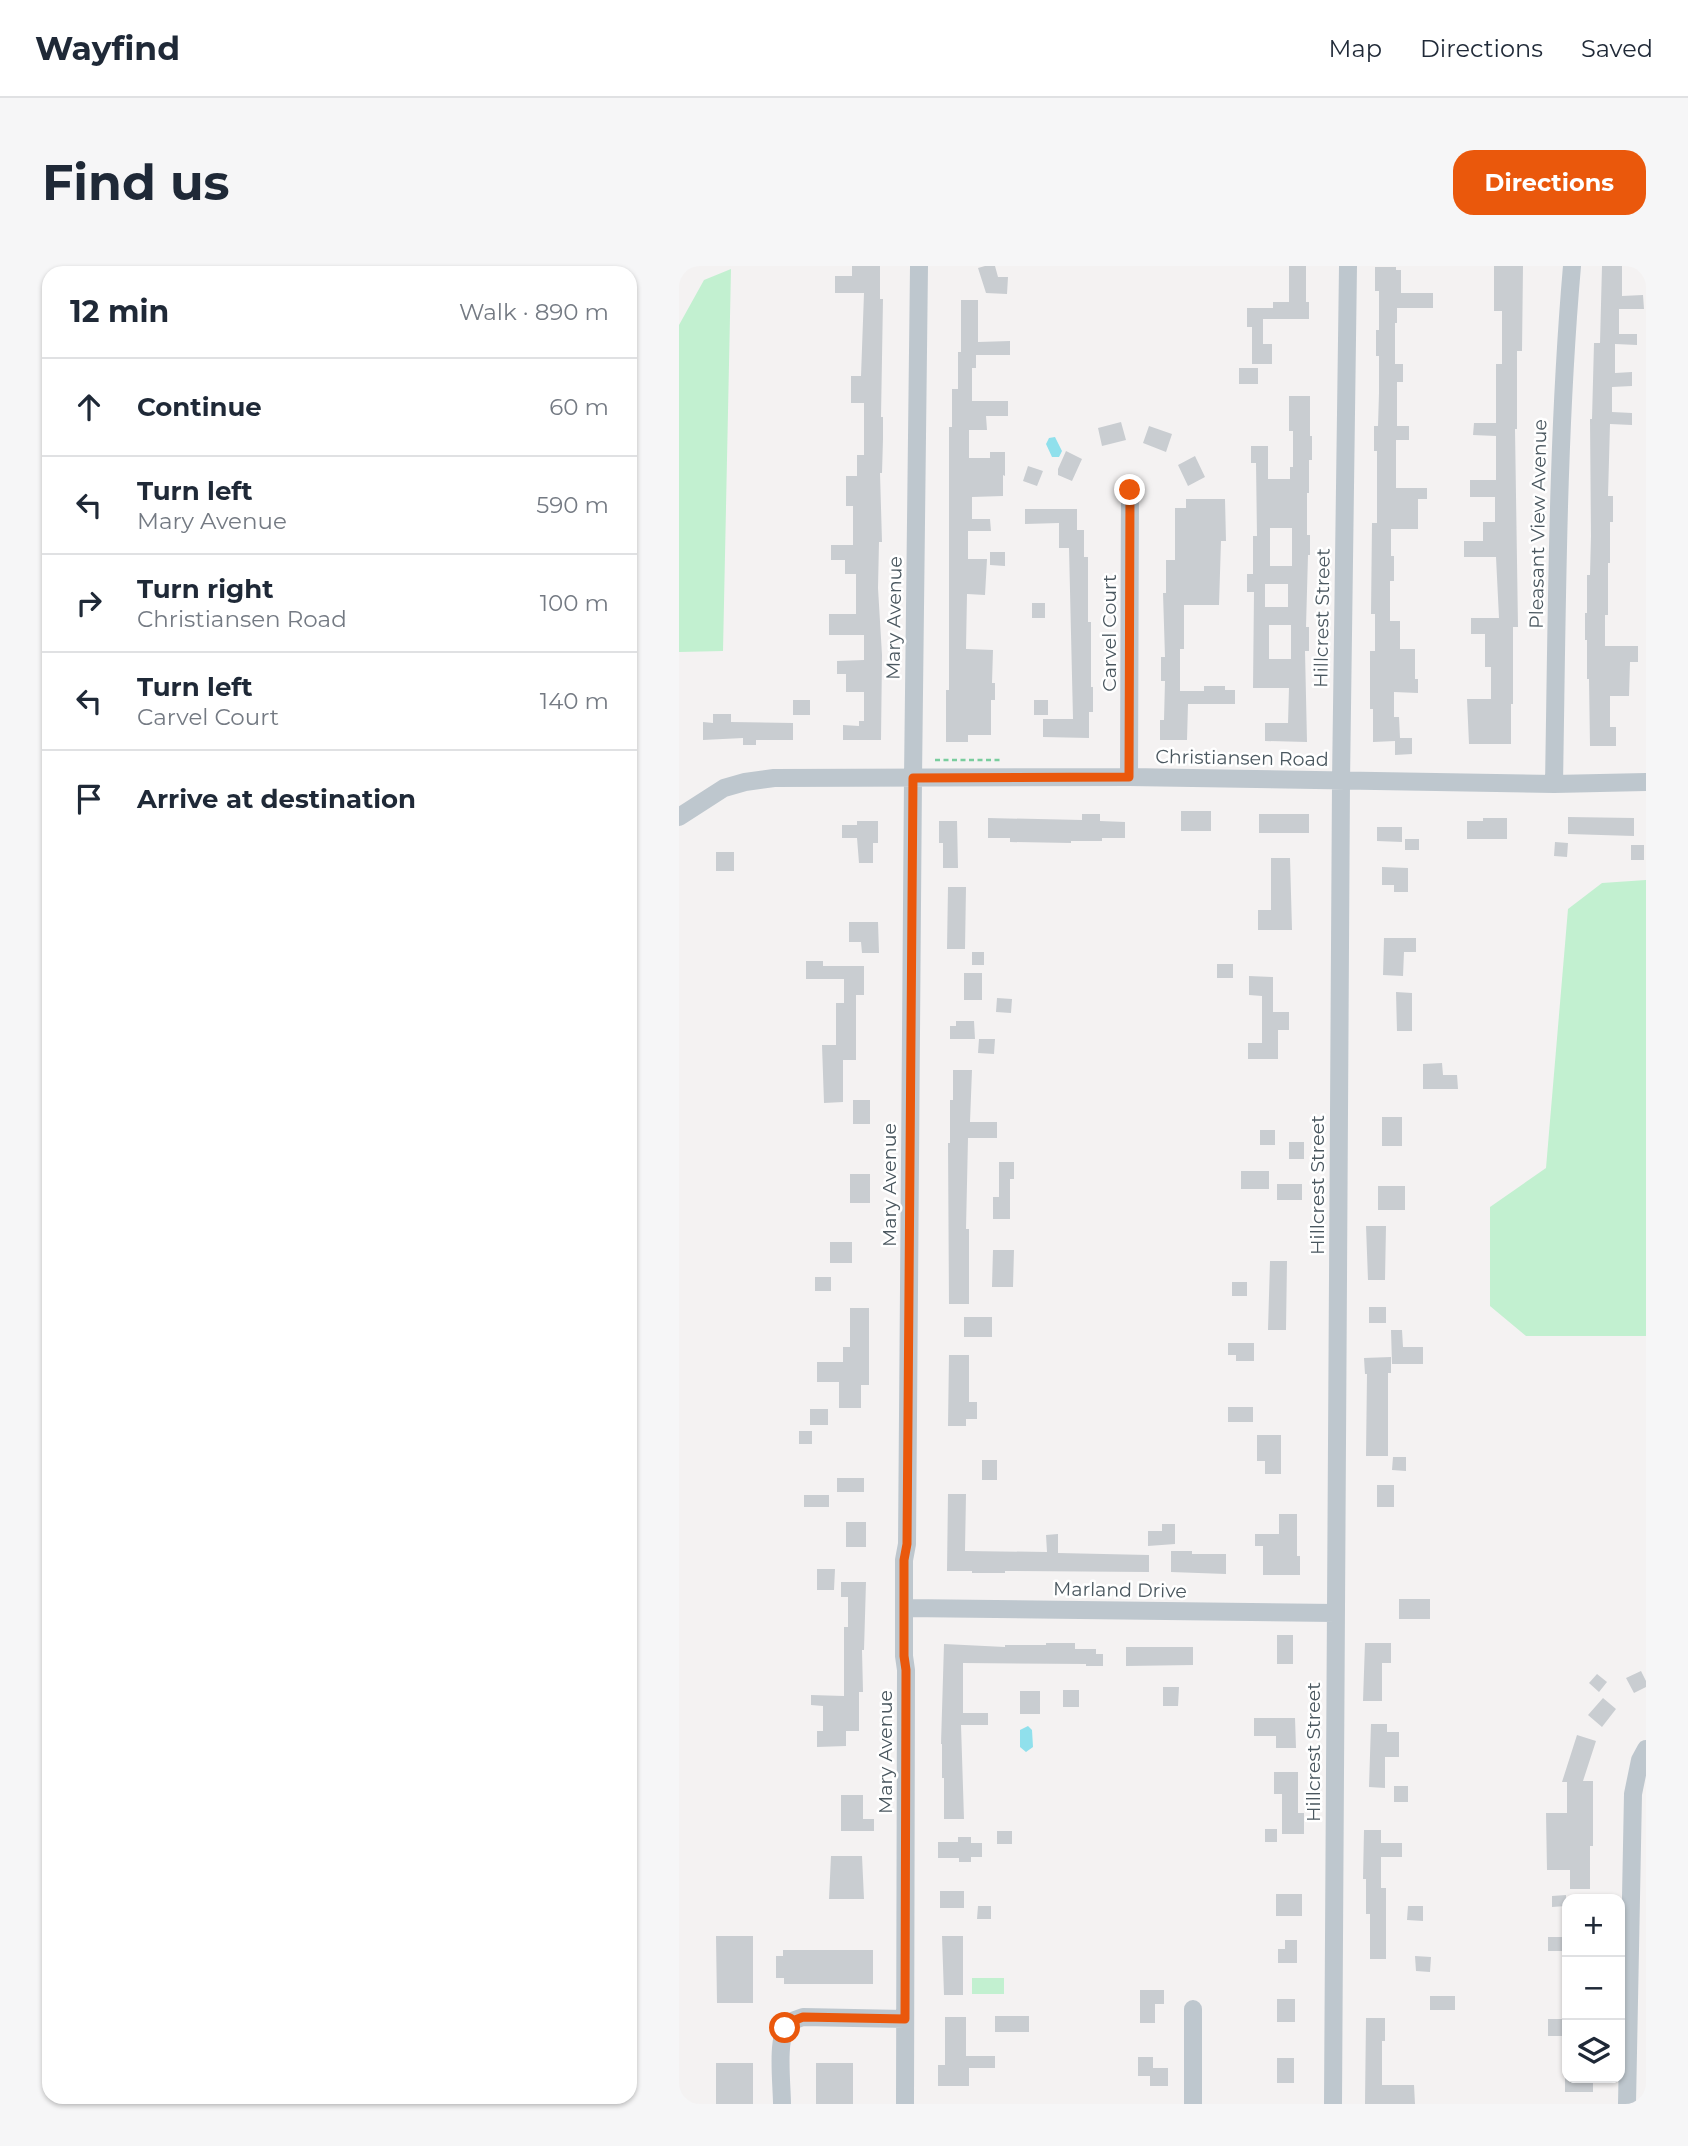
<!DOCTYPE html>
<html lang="en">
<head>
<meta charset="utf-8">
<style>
  body { margin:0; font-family:Montserrat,sans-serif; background:#f6f6f7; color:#1f2937 }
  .controls { position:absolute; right:21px; bottom:21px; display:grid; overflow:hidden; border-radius:14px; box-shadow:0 2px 5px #0004 }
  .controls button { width:63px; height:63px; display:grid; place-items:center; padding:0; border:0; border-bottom:2px solid #e0e1e3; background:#fff; color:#1f2937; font:35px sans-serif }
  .stop { position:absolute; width:21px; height:21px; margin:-16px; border:5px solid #ea580c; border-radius:50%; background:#fff }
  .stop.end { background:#ea580c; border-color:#fff; box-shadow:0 2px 7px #0008 }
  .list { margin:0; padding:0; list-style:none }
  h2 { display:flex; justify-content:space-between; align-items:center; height:91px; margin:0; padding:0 28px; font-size:30px }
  h2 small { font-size:23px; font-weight:400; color:#747a83 }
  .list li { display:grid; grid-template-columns:46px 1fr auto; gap:21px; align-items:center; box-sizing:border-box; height:98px; padding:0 28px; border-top:2px solid #e0e1e3 }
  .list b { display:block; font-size:26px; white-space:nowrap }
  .list p { margin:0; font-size:23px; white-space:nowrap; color:#747a83 }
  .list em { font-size:23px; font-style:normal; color:#747a83 }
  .icon { flex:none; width:38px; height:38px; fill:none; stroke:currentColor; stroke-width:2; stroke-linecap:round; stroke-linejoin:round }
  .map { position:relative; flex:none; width:967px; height:1838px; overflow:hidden; border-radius:21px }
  header { display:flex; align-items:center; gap:42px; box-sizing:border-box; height:98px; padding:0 35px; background:#fff; border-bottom:2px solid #e0e1e3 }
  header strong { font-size:33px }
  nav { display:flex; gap:38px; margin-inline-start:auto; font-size:24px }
  .intro { display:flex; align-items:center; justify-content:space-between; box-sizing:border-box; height:168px; padding:0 42px }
  h1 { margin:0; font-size:49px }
  .button { padding:18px 32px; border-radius:21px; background:#ea580c; color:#fff; font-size:24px; font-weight:700 }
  main { display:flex; gap:42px; padding:0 42px }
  aside { flex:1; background:#fff; border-radius:21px; box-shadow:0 2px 5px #0004 }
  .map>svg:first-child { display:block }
  .green { fill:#c2f0d0 }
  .water { fill:#90e0ec }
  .building { fill:#c9cdd1; fill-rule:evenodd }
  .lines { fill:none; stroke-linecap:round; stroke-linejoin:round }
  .path { stroke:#7acd9e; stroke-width:2.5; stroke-dasharray:5 3.5; stroke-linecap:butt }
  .minor { stroke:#bec7ce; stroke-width:18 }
  .route { stroke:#ea580c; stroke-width:9 }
  .labels { text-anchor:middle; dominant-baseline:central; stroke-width:5; stroke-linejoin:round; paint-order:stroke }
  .street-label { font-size:19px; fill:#4a575f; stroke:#fff }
</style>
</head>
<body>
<header>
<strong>Wayfind</strong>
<nav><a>Map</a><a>Directions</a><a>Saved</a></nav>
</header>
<div class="intro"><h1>Find us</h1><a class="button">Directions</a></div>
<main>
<aside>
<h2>12 min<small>Walk · 890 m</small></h2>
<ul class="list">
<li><svg class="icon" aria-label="ahead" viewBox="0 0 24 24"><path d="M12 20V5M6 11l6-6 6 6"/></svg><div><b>Continue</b></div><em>60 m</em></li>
<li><svg class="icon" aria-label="left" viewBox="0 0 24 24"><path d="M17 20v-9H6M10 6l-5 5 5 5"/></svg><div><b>Turn left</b><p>Mary Avenue</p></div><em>590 m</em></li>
<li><svg class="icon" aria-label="right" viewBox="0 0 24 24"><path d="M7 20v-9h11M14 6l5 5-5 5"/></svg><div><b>Turn right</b><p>Christiansen Road</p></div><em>100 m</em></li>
<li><svg class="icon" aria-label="left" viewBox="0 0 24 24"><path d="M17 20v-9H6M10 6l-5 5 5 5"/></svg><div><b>Turn left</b><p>Carvel Court</p></div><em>140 m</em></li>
<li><svg class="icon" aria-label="arrive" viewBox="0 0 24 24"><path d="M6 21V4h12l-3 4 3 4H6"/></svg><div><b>Arrive at destination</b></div></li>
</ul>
</aside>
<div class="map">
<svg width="967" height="1838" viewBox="0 0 967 1838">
  <rect width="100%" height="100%" fill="#f4f2f2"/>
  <!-- green -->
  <path class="green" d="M52,3L44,385L0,386V59L25,14Z
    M967,614V1070H847L811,1040V941L867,902L889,643L923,617Z
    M293,1712H325V1728H293Z"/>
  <!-- water -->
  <path class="water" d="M376,171L383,185L380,191H373L367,178L370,172Z
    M349,1460L353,1464L354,1481L347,1486L341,1481V1464Z"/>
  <!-- building -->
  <path class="building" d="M173,0H201V33H204L202,151H204V173L203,207H201L203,276H200L199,322L203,389L202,474H164V459L180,460V455H185V426H167V408H158V395L185,394V369H150V348H177V308H166V294H152V279H174V240H167V210H178V189H185V137H172V110H182L185,27H156V10H173Z
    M306,0H316L319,11H329L328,28L307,27L299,2Z
    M610,0H627V36H630V53H584V78H593V98H573V61H568V42H594V36H610Z
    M815,0H844L843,85H838V163H836L839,361H834V438H832V478H790L788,433H812V401H806V368H792V352H820L817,291H785V275H804V256H816V231H791V214H817V170L794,169L795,157H817V98H823V45H815Z
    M923,0H943V30L964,29L965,43H940V68H958V79L936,78V107L953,106V120L933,121V146L953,147V159L931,158L929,230H934V256H931V297H929V349H926V380H959V396H951L950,430H931V461H937V480H911L910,413H908V374H906V347H908V309H911L912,270L911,153H913L915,77H921Z
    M696,1H717V4H722V27H754V42H718V57H716V98H724V116H718V160H730V174H717V222H748V233H739V263H712V290H715V315H711V355H721V383H736V413H739V427L715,426V451H720L721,472H733V488L716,489V475L694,476V443H691V385H696V348H692L693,257H698V185H695V160H699L700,127V90H697V64H700V25H696Z
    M282,34H299V76L331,75V89H297V102H293V135H329V150H307L308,164H290V192H311V186H326V210L324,209V230L293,231V253H311L312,265H289V293H308L306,329L288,328L287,383L314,384L313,417H316V434H312V469H289V476H267V424H270V161H273V123H279V86H282Z
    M560,102H579V118H560Z
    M610,130H631V170H633V194H630V227H628V269H631V289H629L627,361H630V385H626L628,476L586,475V457H609L610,422H574L575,326H568V308H574V270H578L577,197H572V180H589V213H611V201H614V165H610ZM591,262H613V300H591ZM586,318H609V341H586ZM590,359H612V393H590Z
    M442,156L447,174L423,180L419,162Z
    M470,160L493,168L487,186L464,177Z
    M387,185L403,193L393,215L379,209V203Z
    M516,190L526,211L509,220L499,199Z
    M349,200L364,205L358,220L344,215Z
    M507,233H546L547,275H542L540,339H505V383H501V425H525V420H546V424H556V438H509L508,474H481V454H485L486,415H482V391H486L484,327H487V294H496V242H507Z
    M346,243H398V264H405V291H409V356H412V421H414V446H410V472L364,471V453H394L390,282H380V257L346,258Z
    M311,286H326V300L311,299Z
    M353,337H366V352H353Z
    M114,434H131V449H114Z
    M355,434H369V449H355Z
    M34,448H52V456L114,457V474H77V479H64V472L24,474V456L34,457Z
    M502,545H532V565H502Z
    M403,548H421V555L446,556V572H423V575H392V577L331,576V572H309V552L403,554Z
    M580,548H630V567H580Z
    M889,551L955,552V570L889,568Z
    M804,552H828V573H788V555H804Z
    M178,555H199V577H194V597H180L178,572H163V559H178Z
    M260,555H278L279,602H264V577H260Z
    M698,561H723V576L698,575Z
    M726,573H740V584H726Z
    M876,576L889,577L888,591L875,590Z
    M952,579H965V594H952Z
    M37,586H55V605H37Z
    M592,592H611L613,664H579V644H592Z
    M703,601L729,602V626H715V619H703Z
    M269,621H287L286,683H268Z
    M170,656H199L200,687H183L182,676H170Z
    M705,672H737V686H725L724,710L704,709Z
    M293,686H305V699H293Z
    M127,695H144V700H185V729H177V794H164V836L145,837L143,779H157V737H165V713H127Z
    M538,698H554V712H538Z
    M285,707H303V734H285Z
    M570,710L594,711V746H610V764H599V793H569V777H583V730L570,729Z
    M717,726L733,727V765H718Z
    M318,732L333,733L332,747L317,746Z
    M277,755H295L296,773H271V760H277Z
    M300,773H316L315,788L299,787Z
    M763,797L764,809H778L779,823H744V798Z
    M274,804H293L291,856H318V872H289L287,963H290V1038H270L269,877H271V834H274Z
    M174,834H191V858H174Z
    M703,851H723V880H703Z
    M581,864H596V879H581Z
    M610,876H625V893H610Z
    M320,896H335V913H331V953H314V931H320Z
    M562,905H590V923H562Z
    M171,908H191V937H171Z
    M598,918H623V934H598Z
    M699,920H726V944H699Z
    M687,960H707L706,1014H689Z
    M151,976H173V997H151Z
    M314,984H335L334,1021H313Z
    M591,995H608L607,1064H589Z
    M136,1011H152V1025H136Z
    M553,1016H568V1030H553Z
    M690,1041H707V1057H690Z
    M171,1042H190V1119H182V1142H160V1116H138V1096H164V1081H171Z
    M285,1051H313V1071H285Z
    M712,1064H723L724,1081H744V1098H713Z
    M549,1077H575V1095H557V1089H549Z
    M270,1089H290V1136H298V1153H287V1160H269Z
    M712,1091V1107H709V1190H687L688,1108H686L685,1092Z
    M549,1141H574V1156H549Z
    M131,1143H149V1159H131Z
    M120,1165H133V1178H120Z
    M578,1169H602V1208H586V1195H578Z
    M714,1191H727V1205L713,1204Z
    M303,1194H318V1214H303Z
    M158,1212H185V1226H158Z
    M698,1219H715V1241H698Z
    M269,1228H287L286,1285L368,1286L367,1269L379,1268V1287L470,1289V1306L326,1305V1307H293V1305H268Z
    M125,1229H150V1241H125Z
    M600,1248H618V1290H621V1309H584V1280H576V1268H600Z
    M167,1256H187V1281H167Z
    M483,1258H496V1278L469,1280V1265H483Z
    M492,1285H513V1288H547V1308L492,1306Z
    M138,1303H156L155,1324H138Z
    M162,1316H187L185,1384H183L184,1426H180V1465H167V1480L138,1481V1465H144V1440L132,1439V1429L165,1430V1361H169V1331H162Z
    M720,1333H751V1353H720Z
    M598,1369H614V1398H598Z
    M367,1377H396V1383H417V1388H424V1400H407V1398L284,1397V1447H309V1459H282L285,1553H265V1512H263V1478H262L265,1378L326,1381V1379H367Z
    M686,1377H712V1397H703V1435H684Z
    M447,1381H514V1399L447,1400Z
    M962,1405L967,1415V1421L955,1427L947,1412Z
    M918,1408L928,1416L920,1426L910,1417Z
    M484,1421H500L499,1440H484Z
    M384,1424H400V1441H384Z
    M341,1425H361V1448H341Z
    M924,1432L937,1443L923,1461L909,1449Z
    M575,1452H616L617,1482H597V1470H575Z
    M692,1458H708V1466H720V1491H706V1522L690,1521Z
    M898,1469L917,1475L904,1515H914V1580H911V1623H891V1604H868L867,1547H888V1516H883Z
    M595,1506H619V1547H625V1568H603V1528H595Z
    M715,1520H729V1536H715Z
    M162,1529H184V1553H195V1565H162Z
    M586,1563H598V1576H586Z
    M685,1564H702V1577H723V1591H702V1622H707V1693H691V1648H687V1613H684Z
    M318,1565H333V1578H318Z
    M279,1571H292V1577H303V1591H292V1596H280V1592H259V1576H279Z
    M152,1590H183L185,1633H150Z
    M261,1625H285V1642H261Z
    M597,1628H623V1650H597Z
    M887,1629V1640L873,1641V1630Z
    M299,1640H312V1653H298Z
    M729,1640H744V1655L728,1654Z
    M37,1670H74V1737H38Z
    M263,1670H284V1729H265Z
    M869,1671H883V1685H869Z
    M606,1674H618V1697H599V1683H606Z
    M104,1684H194V1718H105V1712H97V1690H104Z
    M736,1690L752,1691L751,1706L737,1705Z
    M461,1724H485V1738H476V1757H461Z
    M751,1730H776V1744H751Z
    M598,1733H616V1756H598Z
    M316,1750H350V1766H316Z
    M266,1751H287V1790H316V1802H290V1820H259V1799H266Z
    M687,1752H706V1775H703V1819H735L736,1838H686Z
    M869,1753H888V1770H869Z
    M459,1791H474V1802H489V1820H471V1810H459Z
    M598,1792H615V1817H598Z
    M37,1797H74V1838H37Z
    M137,1797H174V1838H137Z
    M886,1812H914V1826H886Z"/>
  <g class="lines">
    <!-- path -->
    <path class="path" d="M256,494H323"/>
    <!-- minor -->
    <path class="minor" d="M450,511L451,224
      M875,518C878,345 878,172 893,0
      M0,551L45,522L66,516L95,512L450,511L875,518L967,516
      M226,1342L656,1347
      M514,1743V1838
      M103,1838C103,1819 97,1772 109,1758C113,1754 119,1753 124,1751L226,1753
      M226,1838L227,1404L225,1390V1294L228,1278L234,512L240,0
      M654,1838L662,516L669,0
      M948,1838L954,1528L961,1494L967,1483"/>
  </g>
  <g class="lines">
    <!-- route -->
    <path class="route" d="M106,1762L111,1756L124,1751L226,1753L227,1404L225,1390V1294L228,1278L234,512L450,511L451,224"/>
  </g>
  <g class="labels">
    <!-- street labels -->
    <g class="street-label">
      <text transform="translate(859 258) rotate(-89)">Pleasant View Avenue</text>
      <text transform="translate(215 352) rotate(-89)">Mary Avenue</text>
      <text transform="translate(643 352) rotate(-89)">Hillcrest Street</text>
      <text transform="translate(430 367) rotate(-90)">Carvel Court</text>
      <text transform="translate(563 492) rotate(1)">Christiansen Road</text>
      <text transform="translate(210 919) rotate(-90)">Mary Avenue</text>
      <text transform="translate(638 919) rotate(-90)">Hillcrest Street</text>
      <text transform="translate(441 1324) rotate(1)">Marland Drive</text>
      <text transform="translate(206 1486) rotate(-90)">Mary Avenue</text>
      <text transform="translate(634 1486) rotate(-90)">Hillcrest Street</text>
    </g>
  </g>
</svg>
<div class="controls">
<button>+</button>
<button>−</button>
<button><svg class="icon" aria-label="layers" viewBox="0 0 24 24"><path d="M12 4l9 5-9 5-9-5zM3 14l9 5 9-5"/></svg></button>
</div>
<div class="stop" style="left:106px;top:1762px"></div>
<div class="stop end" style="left:451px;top:224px"></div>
</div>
</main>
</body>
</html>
